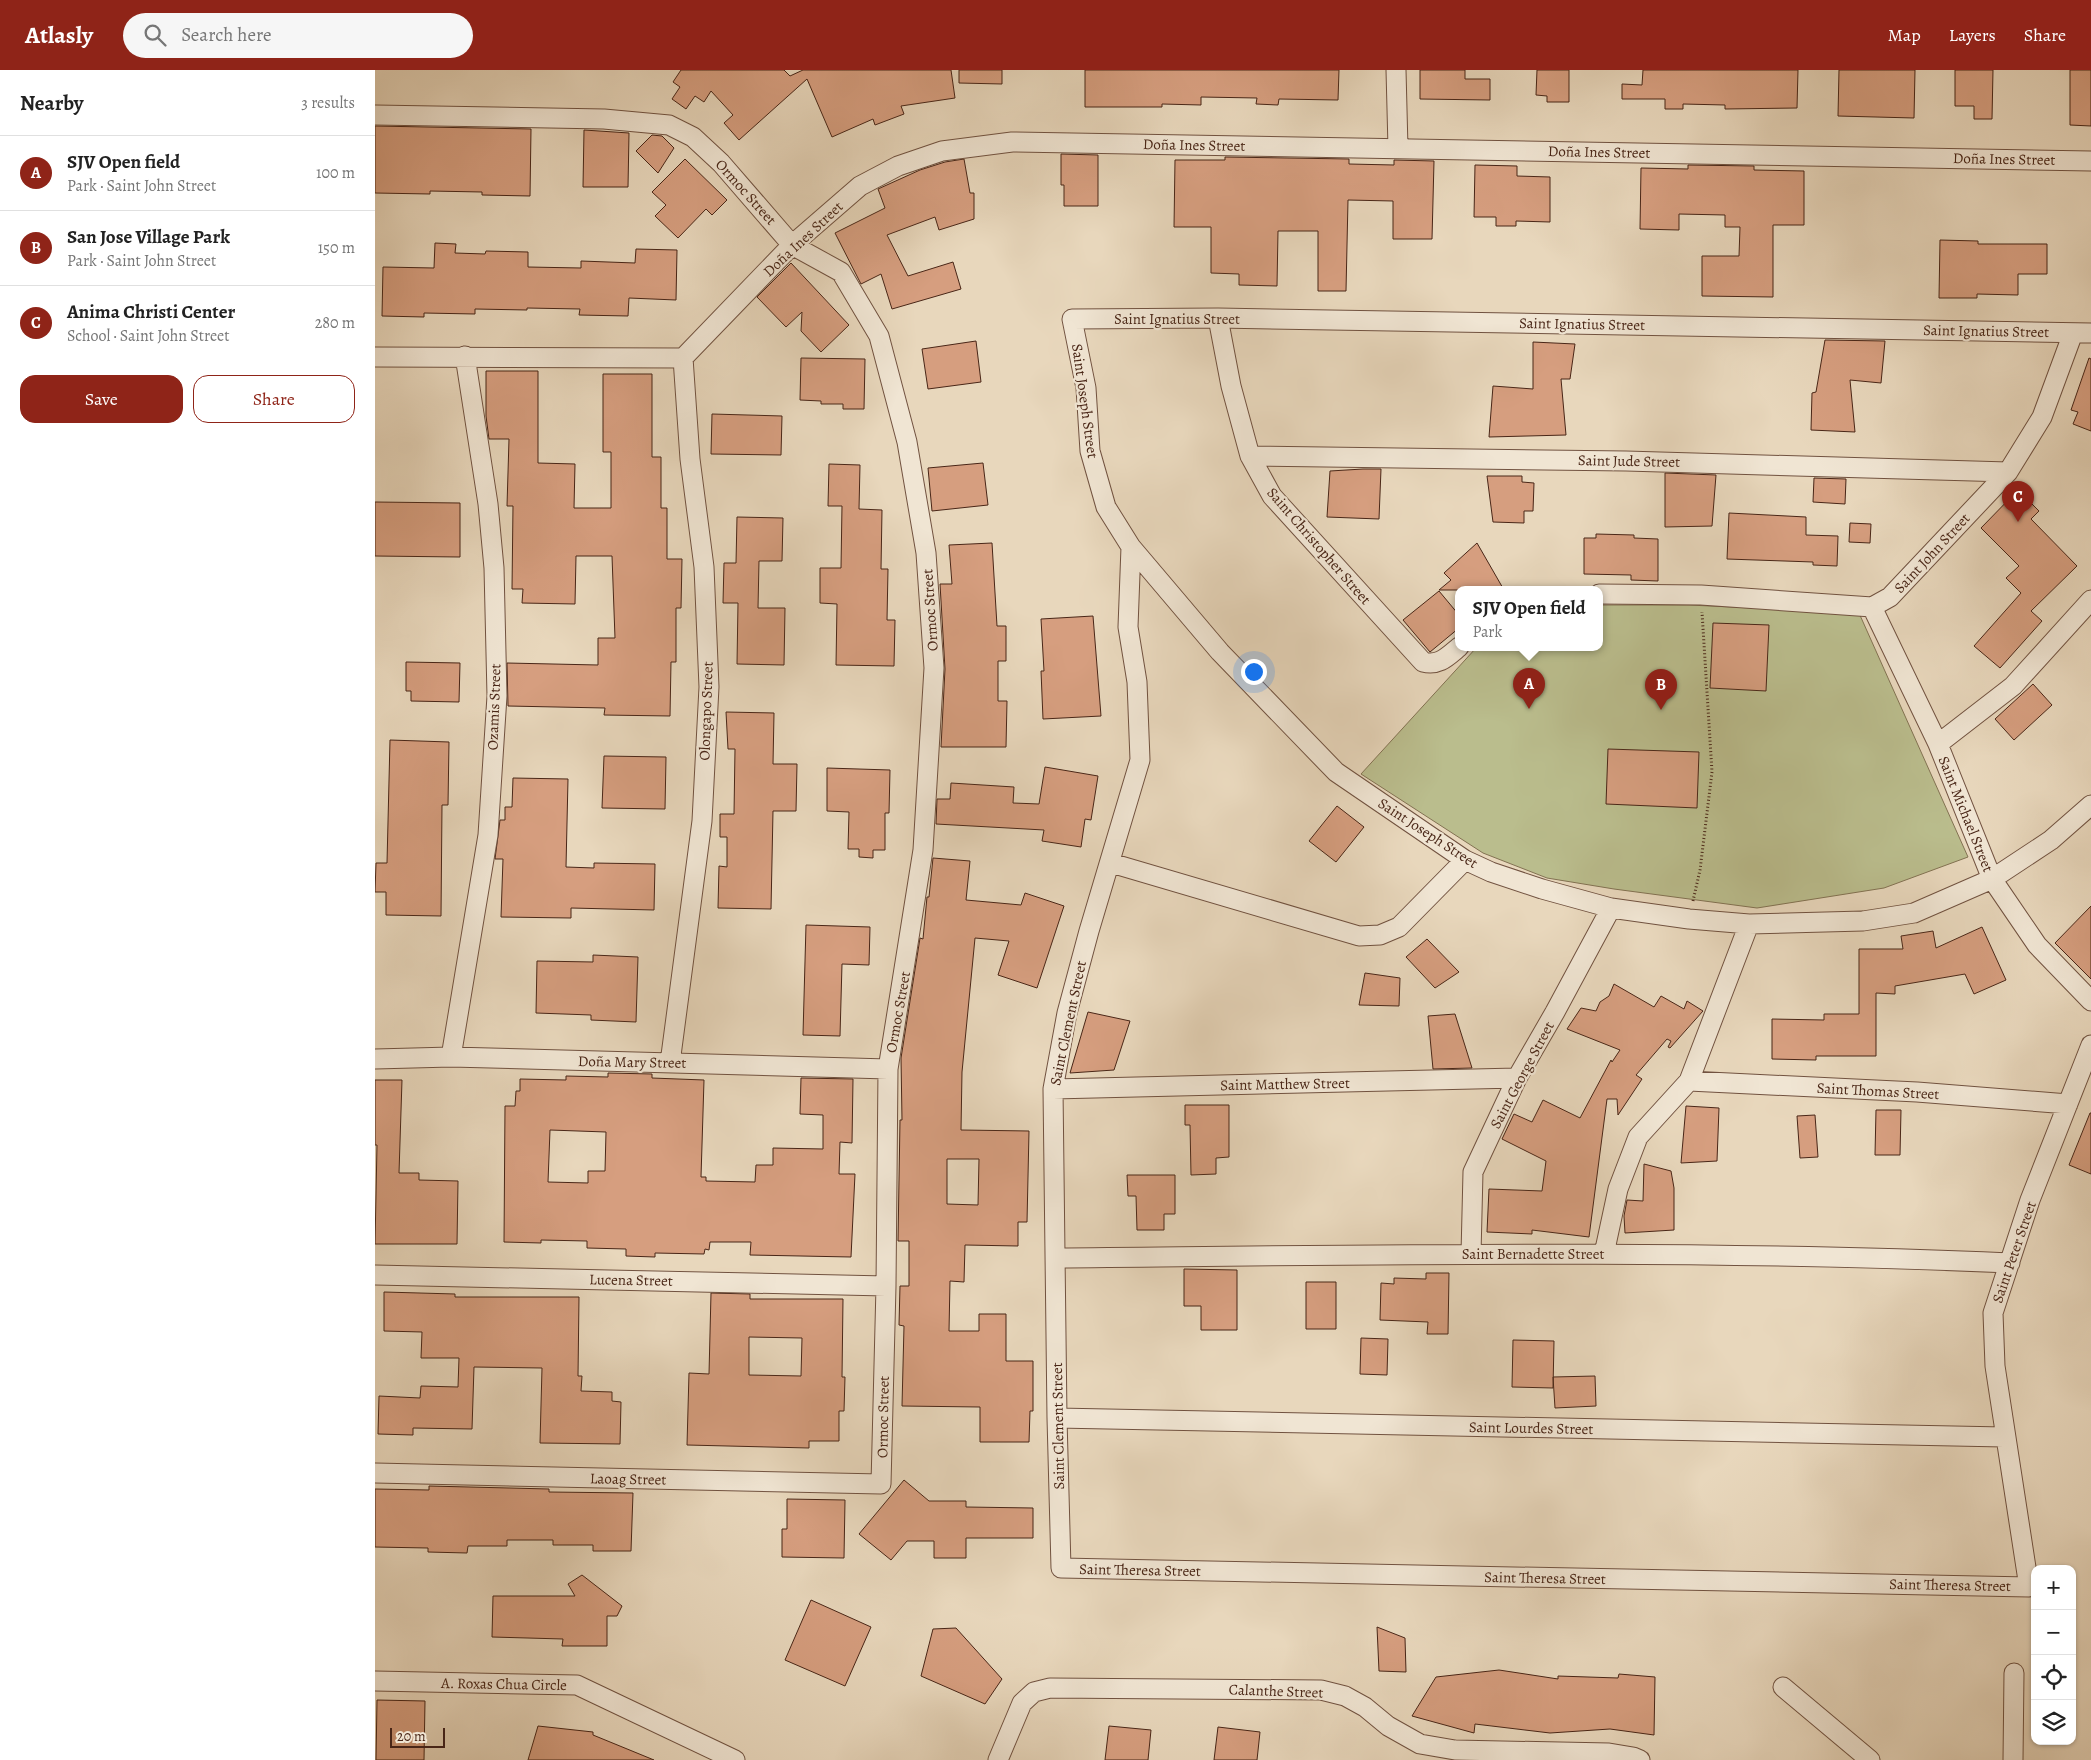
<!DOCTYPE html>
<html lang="en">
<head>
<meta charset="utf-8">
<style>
  body { margin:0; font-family:Alegreya,serif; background:#f6f6f6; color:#222 }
  .controls { position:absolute; right:15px; bottom:15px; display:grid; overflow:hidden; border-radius:10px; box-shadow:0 1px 4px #0004 }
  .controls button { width:45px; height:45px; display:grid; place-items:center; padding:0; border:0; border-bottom:1px solid #e0e0e0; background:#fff; color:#222; font:25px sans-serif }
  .scale { position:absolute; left:15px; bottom:12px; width:55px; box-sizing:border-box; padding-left:5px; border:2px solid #492617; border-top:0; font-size:14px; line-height:18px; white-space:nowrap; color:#492617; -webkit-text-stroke:4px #f0e5d3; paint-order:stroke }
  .you { position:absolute; left:878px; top:601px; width:18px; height:18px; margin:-12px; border:4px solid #fff; border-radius:50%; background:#1a73e8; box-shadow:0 0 0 8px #1a73e833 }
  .badge { display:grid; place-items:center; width:32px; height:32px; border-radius:50%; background:#8f2418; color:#fff; font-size:16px; font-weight:700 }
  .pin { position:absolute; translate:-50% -41px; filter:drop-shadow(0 1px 2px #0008) }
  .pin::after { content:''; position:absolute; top:26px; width:18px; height:15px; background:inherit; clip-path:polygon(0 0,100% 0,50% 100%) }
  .popup { position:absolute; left:1080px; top:516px; width:148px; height:65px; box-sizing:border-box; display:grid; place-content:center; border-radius:10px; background:#fff; filter:drop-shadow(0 1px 4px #0005); font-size:16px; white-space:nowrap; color:#767676 }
  .popup b { font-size:19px; color:#222 }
  .popup::after { content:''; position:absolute; left:50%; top:100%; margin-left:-10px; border:10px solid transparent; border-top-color:#fff }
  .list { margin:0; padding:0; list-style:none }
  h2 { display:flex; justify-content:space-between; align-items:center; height:65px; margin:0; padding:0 20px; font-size:21px }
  h2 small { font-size:16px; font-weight:400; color:#767676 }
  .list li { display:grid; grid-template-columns:32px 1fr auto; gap:15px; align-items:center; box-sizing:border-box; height:75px; padding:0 20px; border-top:1px solid #e0e0e0 }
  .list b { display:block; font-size:19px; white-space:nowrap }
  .list p { margin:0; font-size:16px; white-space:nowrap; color:#767676 }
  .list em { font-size:16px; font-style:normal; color:#767676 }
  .actions { display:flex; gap:10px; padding:15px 20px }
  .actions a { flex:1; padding:11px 0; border:1px solid #8f2418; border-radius:15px; text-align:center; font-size:18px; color:#8f2418 }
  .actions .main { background:#8f2418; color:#fff }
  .icon { flex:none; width:28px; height:28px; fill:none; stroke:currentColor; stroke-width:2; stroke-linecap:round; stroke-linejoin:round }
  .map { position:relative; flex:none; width:1716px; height:1690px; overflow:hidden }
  header { display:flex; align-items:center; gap:30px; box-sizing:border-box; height:70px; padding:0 25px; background:#8f2418; color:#fff }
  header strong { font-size:24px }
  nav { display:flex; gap:28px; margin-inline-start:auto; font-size:18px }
  .search { width:350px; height:45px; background:#f6f6f6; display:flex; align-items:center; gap:12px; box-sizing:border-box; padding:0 18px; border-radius:28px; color:#767676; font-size:19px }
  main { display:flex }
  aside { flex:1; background:#fff }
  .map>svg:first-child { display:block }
  .green { fill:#babd8d; stroke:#827252 }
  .building { fill:#d69e7f; stroke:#492617; fill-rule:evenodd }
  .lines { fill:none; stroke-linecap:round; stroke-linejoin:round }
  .minor-casing { stroke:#715240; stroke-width:21 }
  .path { stroke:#492617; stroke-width:3; stroke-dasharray:1 2.5; stroke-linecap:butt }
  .minor { stroke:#f0e5d3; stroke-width:19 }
  .labels { text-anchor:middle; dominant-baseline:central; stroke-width:4.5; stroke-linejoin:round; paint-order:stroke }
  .street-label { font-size:15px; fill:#492617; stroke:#f0e5d3 }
</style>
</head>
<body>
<header>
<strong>Atlasly</strong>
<div class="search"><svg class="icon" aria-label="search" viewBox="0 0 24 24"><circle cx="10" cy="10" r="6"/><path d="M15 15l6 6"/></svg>Search here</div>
<nav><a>Map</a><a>Layers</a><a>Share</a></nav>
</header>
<main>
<aside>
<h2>Nearby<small>3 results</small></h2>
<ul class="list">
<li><span class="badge">A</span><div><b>SJV Open field</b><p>Park · Saint John Street</p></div><em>100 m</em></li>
<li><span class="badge">B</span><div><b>San Jose Village Park</b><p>Park · Saint John Street</p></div><em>150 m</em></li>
<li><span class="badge">C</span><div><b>Anima Christi Center</b><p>School · Saint John Street</p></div><em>280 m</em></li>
</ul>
<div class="actions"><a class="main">Save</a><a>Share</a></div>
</aside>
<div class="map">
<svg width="1716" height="1690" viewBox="0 0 1716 1690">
  <rect width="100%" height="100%" fill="#e8d7bc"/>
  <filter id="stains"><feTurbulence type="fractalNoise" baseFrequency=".004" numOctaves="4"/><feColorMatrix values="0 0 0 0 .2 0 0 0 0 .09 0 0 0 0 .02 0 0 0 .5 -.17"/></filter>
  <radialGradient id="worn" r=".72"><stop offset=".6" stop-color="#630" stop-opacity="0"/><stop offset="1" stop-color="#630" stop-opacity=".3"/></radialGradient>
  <!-- green -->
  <path class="green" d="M1224,535H1314L1484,543L1593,787L1509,818L1382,838L1239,819L1172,808L1108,783L986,704L1101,578H1224Z"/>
  <!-- building -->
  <path class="building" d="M306,0H409L415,6L428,0H576L580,28L526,36L529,44L500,55L498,49L457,67L432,9L364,70L349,53L358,45L336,21L329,32L320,26L311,39L297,29L305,17L298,12Z
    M584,0H627V14L584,13Z
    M710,0H964L963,30L904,29L903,35L881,34L882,28L826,27V35L787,34V37H710Z
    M1045,0H1090V9H1115V30L1045,29Z
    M1162,0H1194V32H1172V26L1161,25Z
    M1268,0H1423L1422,38L1350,39V35L1308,34V39H1290V29H1247V14L1267,15Z
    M1464,0H1540L1539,48L1463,46Z
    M1580,0H1618L1617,49H1599V36H1580Z
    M1695,0H1716V56L1695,55Z
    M0,56L156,59L155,126L107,125V122L55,121V124L0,123Z
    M209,60L254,63L253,117H208Z
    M277,65L287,66L299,78L283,103L261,81Z
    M686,84L723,85V136H689V115H686Z
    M850,87L974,89V94L1019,95V90L1059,91L1057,169H1018V131L973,130L971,221H943V161H903L902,216L864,215V204L836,203V157H799L800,90H850Z
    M310,89L352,130L337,145L331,139L303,168L280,146L291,135L277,122Z
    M589,89L595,123H599V149L564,160L560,147L512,165L533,206L578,192L586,219L517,239L506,204L486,214L460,163L510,138L503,119L545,100L570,92Z
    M1100,95L1142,96V106L1175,107V152L1141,151V156H1121V147H1099Z
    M1313,95L1379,96V100L1429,101V155H1398V227L1327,226V186H1364L1365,157H1350V145L1304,144V160L1265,159L1266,98L1313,99Z
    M1565,170L1603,171V174H1672V204H1643V225L1602,224V228H1564Z
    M60,173L81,174L80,183L110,184L111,181L153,182V197L206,198V191L260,193L261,179L302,180L301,230L254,228L253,246L204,245L205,239L152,238V240L100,239V244L49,243V247L7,246L8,197L59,198Z
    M416,193L474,255L446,282L426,261L427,242L411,257L382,227Z
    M1450,270L1510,271L1506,313L1475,310L1480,362L1436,360L1437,323L1441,322Z
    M601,271L606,312L553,319L547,279Z
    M1158,272L1200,274L1195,309H1186L1191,365L1114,367L1118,316L1158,319Z
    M426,288L490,289L489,339H468V334H446V331L425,330Z
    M1714,288L1716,289V361L1698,354L1703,342L1696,340Z
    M111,301H163V393L200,394L199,438H236V382H228V304H277V387H286V438H292V489H307L306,538H301V592H296L295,646L229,645L230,638L133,636L132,593L223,595V568H240L237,486H201L200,534L147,533L148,519H137L138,436H132L134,369H114L111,346Z
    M337,344L407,346L406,385L336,384Z
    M608,393L613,435L557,441L553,398Z
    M454,394L485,395L484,439L507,440L506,499H513L512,550H520L519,596L461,595L462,534L445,533V498H466L467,436H453Z
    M988,399H1006L1004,449L952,447L955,401Z
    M1290,403L1341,405L1337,456L1290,457Z
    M1112,406H1147V412L1159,413L1158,441H1149V453L1118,452Z
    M1439,408L1471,409L1470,434L1438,432Z
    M1643,420L1664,441L1656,449L1702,496L1656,541L1667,551L1625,598L1599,576L1646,523L1631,508L1644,496L1606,458Z
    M0,432L85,433V487L0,486Z
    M1354,443L1431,447V465L1463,466L1462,496L1438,495V492L1352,489Z
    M362,447L408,448L407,491H384L383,538H410L409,595L362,594L363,533H348L349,493H361Z
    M1475,453L1496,454L1495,473L1474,472Z
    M1221,464L1259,465V468L1283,469V511L1256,510V505L1209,504V468H1221Z
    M617,473L622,556H631V591H623V631H632L631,677H566L570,599L565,514H577L574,475Z
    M1102,473L1129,520H1064L1076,510L1069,503Z
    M1064,521L1084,545V558L1055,582L1028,550Z
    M718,546L726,646L668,649L666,601H669L666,549Z
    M1338,553L1394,555L1391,621L1335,618Z
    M31,592L85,593L84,632L36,631V621H31Z
    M1658,614L1677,635L1639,670L1620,649Z
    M351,642L399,643L398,694H422L421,741H398L396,839L343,838L344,796L352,797V767H345V744H359L360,679H353Z
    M15,670L74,672L73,735H67L66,846L11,845V822H0L1,793H12Z
    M1233,679L1324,682L1322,738L1231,734Z
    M229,686L291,687L290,739L227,738Z
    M670,697L723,706L716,750L710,749L706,777L667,771L669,760L561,754L562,729H575L576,713L639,717L638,733L664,734Z
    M452,698L515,700L514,743H510V780H498V788L484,787V779H473L474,742L452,741Z
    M138,708L193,709L191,797L219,798V793L280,794L279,840L196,838V848L126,847L128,789H120L125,750H130V737H137Z
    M962,736L989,757L961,792L934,771Z
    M558,788L595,791L591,830L646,835L650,823L689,836L662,918L623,905L634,871L600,868L587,1002L586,1060L654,1061L652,1152H643V1176L590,1175L589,1212L575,1211L574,1261H604V1244H631V1291H658V1341H655L654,1372H605V1337L527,1336L529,1256L524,1255L525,1216H534V1171H523L525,1050H527L526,988L545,868L548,869L552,827H554ZM572,1089H604L603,1135L572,1134Z
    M1716,836V909L1680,873Z
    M431,855L495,857L494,895L467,894L465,966L428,965Z
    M1607,857L1631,910L1599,924L1590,904L1520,916V924L1501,923V986H1441V990L1397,989V949L1449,950V944H1484V879H1528L1526,866L1558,861L1561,878Z
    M1052,869L1084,902L1060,918L1031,887Z
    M218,885L263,887L261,952L216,950V945L161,943L162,891L218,892Z
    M990,903L1025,908L1024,936L984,935Z
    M1239,914L1279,937L1286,926L1309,939L1312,931L1328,941L1295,978L1293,977L1296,971L1292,969L1261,1005L1267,1009L1243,1045L1242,1029H1232L1214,1167L1157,1160V1164L1112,1162L1114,1119L1167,1121L1171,1091L1127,1069L1139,1044L1157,1052L1168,1030L1205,1048L1236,990L1237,992L1245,980L1192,959L1206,938L1221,941L1225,932L1234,926Z
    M713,942L755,951L739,1000L695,1003Z
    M1080,944L1097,998L1058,999L1053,946Z
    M233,1003L277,1004V1008L329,1010L326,1107H331V1111L380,1112L381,1095H398V1078L448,1079V1045L425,1044L426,1008L478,1009L477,1073L465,1072L464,1104H480L476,1187L375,1185L376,1172H335L334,1180L330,1179L329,1184L280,1183V1187L251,1186V1179L212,1178V1171L166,1170V1173L129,1172L130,1036H140L141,1021H145V1009L191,1010V1006L233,1007ZM175,1060L231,1062L230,1101H213V1113L173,1112Z
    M0,1010H27L24,1103H44V1110L83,1111L82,1174H0L2,1075H0Z
    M810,1035H854V1087L841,1088V1104L816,1105L815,1055H810Z
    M1311,1036L1344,1038L1342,1091L1306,1093Z
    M1501,1040H1526L1525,1085H1500Z
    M1715,1043H1716V1104L1694,1095Z
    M1440,1045L1443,1087L1425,1088L1422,1046Z
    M1269,1094L1296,1101L1299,1118V1160L1250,1163L1249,1146L1252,1130L1268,1131Z
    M752,1105H800V1144H789V1160H762L761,1126H753Z
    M809,1199L862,1200V1260H826V1236H809Z
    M1051,1203H1074L1073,1264H1052L1053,1252L1005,1250L1006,1213L1019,1214V1208L1051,1209Z
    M931,1212H961V1259H931Z
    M9,1222L80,1224V1227H204L203,1306H207L206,1321L237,1322V1331L246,1332L245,1374L165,1373L167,1298L99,1297L97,1359L38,1358V1365L3,1364L4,1326L45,1328L46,1316L83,1317L84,1288H46L47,1262L9,1261Z
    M336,1223L375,1224V1229H468L467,1307H470L469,1341H464V1371H434V1378L312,1375L314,1303L334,1304ZM374,1267L427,1268L426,1306L374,1305Z
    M986,1268L1013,1269L1012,1305L985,1304Z
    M1138,1270L1179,1271L1178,1318L1137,1317Z
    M1220,1306L1221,1336L1180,1338L1178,1307Z
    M529,1410L554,1431H591V1437L658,1438V1468H591V1488H559V1471H532L516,1490L484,1464Z
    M54,1416L174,1419V1422L258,1423L256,1481H218V1475H178V1470H132V1476H93L92,1483L53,1482V1478L0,1477V1419L54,1420Z
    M412,1429L470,1430L469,1488L407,1487V1459H412Z
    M207,1505L247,1536L242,1546H232V1576H187L188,1569L117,1567L118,1526H200L193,1514Z
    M436,1530L496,1557L470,1616L410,1590Z
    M1002,1557L1030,1568L1031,1602L1004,1601Z
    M581,1558L627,1609L610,1634L546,1606L558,1559Z
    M1124,1600L1183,1609V1606L1243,1608L1244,1604L1280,1607L1279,1665L1235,1659L1175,1663L1100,1654L1099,1663L1037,1646L1061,1607Z
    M2,1630L50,1631L49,1690H1Z
    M163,1656L218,1662V1665L279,1690H153Z
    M734,1656L776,1660L773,1690H730Z
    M843,1657L885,1662L882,1690H839Z"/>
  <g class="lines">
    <!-- minor casing -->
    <g class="minor-casing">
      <path id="minor" d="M1021,0L1023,78
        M0,45L229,49L294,55L318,67L346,93L417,175L466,202L504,266L532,372L551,483L559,598L548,780L513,999L511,1216L506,1414L0,1403
        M843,248L856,316L875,386L897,426L1048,592C1064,596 1072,587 1084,577
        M1716,263L843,248L697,249L711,318L715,381L731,437L756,477L845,582L961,702L1090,790L1116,802L1167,819L1236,838L1314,849L1374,854L1488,851L1539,843L1617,809L1676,770L1716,735
        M0,287L308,288L417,175L485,116L523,96L567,81L637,72L1716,91
        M875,386L1251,391L1633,402
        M756,477L753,557L762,612L765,690L714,861L692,943L678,1019L682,1348L686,1498L1654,1517L1620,1296L1618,1243L1655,1130L1716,975
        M1224,524L1326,525L1497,537L1515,527L1633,402L1667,347L1698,263
        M1497,537L1563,674L1617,809L1662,875L1716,931
        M1563,674L1638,616L1716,530
        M736,793L984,866L1005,865L1024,857L1090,790
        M76,987L113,765L122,626L119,498L113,434L90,286
        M0,989L76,987L513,999
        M295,993L327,751L334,617L329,497L315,389L308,288
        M1314,1011L1542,1022L1693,1034
        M678,1019L1142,1008
        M1096,1184L1098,1102L1142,1008L1180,942L1236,838
        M1229,1184L1243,1119L1263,1067L1314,1011L1374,854
        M681,1188C999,1185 1317,1179 1635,1193
        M0,1205L511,1216
        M682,1348L1629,1367
        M0,1611L202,1615L360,1690
        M1408,1617L1495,1690
        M623,1690L647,1633L659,1622L675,1618L946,1620L970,1626L990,1637L1013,1656L1045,1674L1080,1680L1234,1683L1258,1687L1265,1690
        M1638,1690L1639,1603"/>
    </g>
    <!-- path -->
    <path class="path" d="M1318,831L1325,800L1337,702L1327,542"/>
    <!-- minor -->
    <use href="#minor" class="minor"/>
  </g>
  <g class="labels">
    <!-- street labels -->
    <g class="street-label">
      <text transform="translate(819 75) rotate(1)">Doña Ines Street</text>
      <text transform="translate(1224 82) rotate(1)">Doña Ines Street</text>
      <text transform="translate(1629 89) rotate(1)">Doña Ines Street</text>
      <text transform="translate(371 122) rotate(48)">Ormoc Street</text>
      <text transform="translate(428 169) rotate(-43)">Doña Ines Street</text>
      <text x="802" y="249">Saint Ignatius Street</text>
      <text transform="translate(1207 254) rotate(1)">Saint Ignatius Street</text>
      <text transform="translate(1611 261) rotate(1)">Saint Ignatius Street</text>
      <text transform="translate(710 331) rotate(82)">Saint Joseph Street</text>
      <text transform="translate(1254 391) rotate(1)">Saint Jude Street</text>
      <text transform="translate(944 476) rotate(49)">Saint Christopher Street</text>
      <text transform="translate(1557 483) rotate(-47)">Saint John Street</text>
      <text transform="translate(555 540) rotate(-94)">Ormoc Street</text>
      <text transform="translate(119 637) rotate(-88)">Ozamis Street</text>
      <text transform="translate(331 641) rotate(-88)">Olongapo Street</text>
      <text transform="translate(1591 744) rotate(68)">Saint Michael Street</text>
      <text transform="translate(1053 763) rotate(33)">Saint Joseph Street</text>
      <text transform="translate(523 942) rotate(-80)">Ormoc Street</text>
      <text transform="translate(693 953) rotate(-78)">Saint Clement Street</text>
      <text transform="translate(257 992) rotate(1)">Doña Mary Street</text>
      <text transform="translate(1147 1005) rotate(-62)">Saint George Street</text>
      <text transform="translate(910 1014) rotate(-1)">Saint Matthew Street</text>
      <text transform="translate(1503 1021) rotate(3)">Saint Thomas Street</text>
      <text transform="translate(1639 1182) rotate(-71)">Saint Peter Street</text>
      <text x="1158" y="1184">Saint Bernadette Street</text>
      <text transform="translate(256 1210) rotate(1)">Lucena Street</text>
      <text transform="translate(508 1347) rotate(-89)">Ormoc Street</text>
      <text transform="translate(683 1356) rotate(-91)">Saint Clement Street</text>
      <text transform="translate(1156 1358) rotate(1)">Saint Lourdes Street</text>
      <text transform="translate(253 1409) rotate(1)">Laoag Street</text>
      <text transform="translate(765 1500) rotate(1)">Saint Theresa Street</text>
      <text transform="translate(1170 1508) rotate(1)">Saint Theresa Street</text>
      <text transform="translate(1575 1515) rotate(1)">Saint Theresa Street</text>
      <text transform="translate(129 1614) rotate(1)">A. Roxas Chua Circle</text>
      <text transform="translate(901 1621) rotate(2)">Calanthe Street</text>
    </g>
  </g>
  <rect width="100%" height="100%" filter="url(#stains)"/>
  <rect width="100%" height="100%" fill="url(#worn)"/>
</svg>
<div class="controls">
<button>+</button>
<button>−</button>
<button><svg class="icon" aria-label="locate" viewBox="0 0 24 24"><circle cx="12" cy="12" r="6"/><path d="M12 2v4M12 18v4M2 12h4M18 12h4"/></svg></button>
<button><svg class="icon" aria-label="layers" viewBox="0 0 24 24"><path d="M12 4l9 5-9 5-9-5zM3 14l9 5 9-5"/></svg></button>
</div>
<div class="scale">20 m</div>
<div class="you"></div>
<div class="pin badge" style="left:1154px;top:639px">A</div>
<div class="popup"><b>SJV Open field</b>Park</div>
<div class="pin badge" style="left:1286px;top:640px">B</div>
<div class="pin badge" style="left:1643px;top:452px">C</div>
</div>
</main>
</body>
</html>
